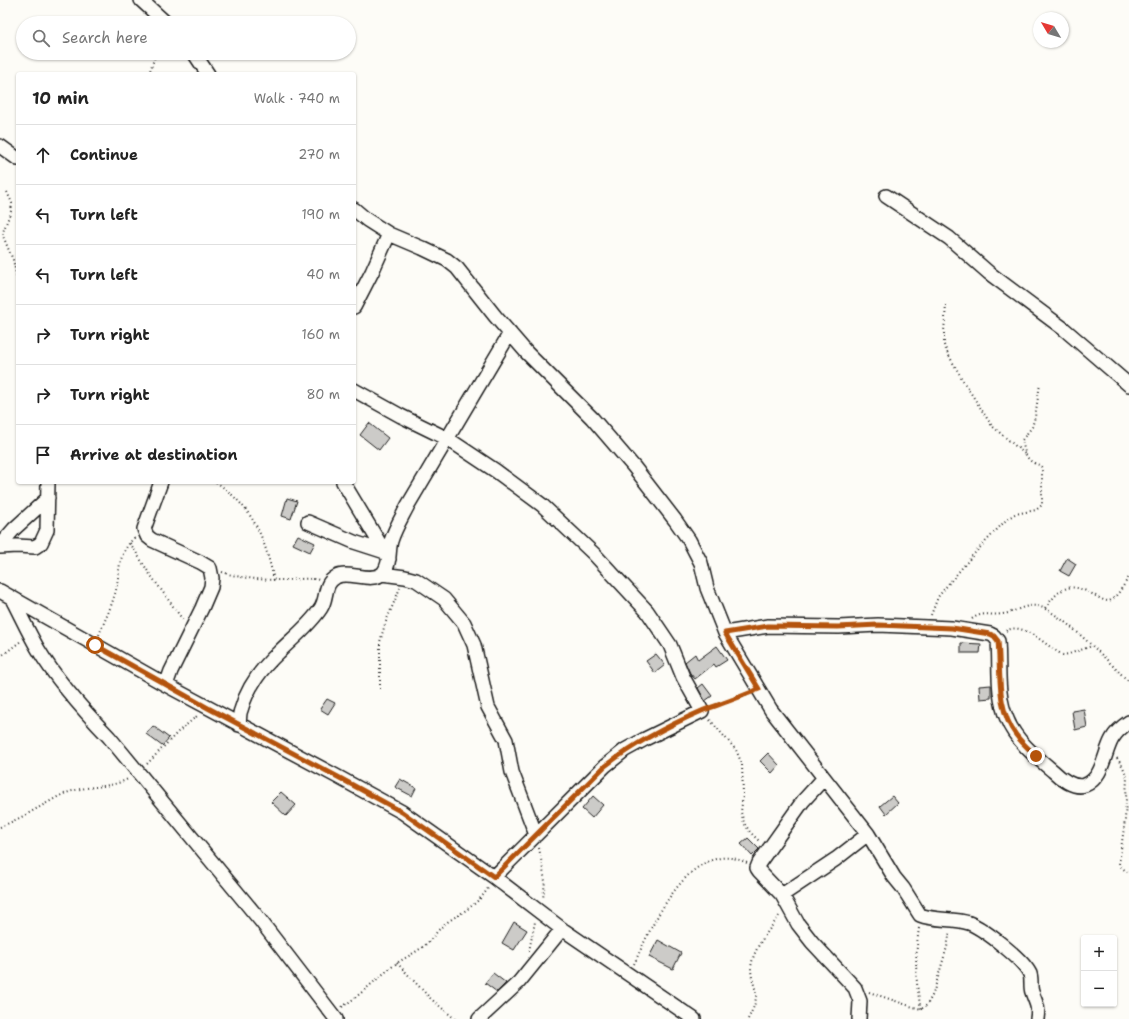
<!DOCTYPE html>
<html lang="en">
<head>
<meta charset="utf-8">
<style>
  body { margin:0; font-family:"Shantell Sans",sans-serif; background:#f2f2f2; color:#222 }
  .controls { position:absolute; right:12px; bottom:12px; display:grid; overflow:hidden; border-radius:4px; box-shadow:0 1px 3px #0004 }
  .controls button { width:36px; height:36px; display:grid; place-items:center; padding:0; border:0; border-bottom:1px solid #e0e0e0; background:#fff; color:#222; font:20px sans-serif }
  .compass { position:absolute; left:1033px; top:12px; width:36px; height:36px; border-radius:50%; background:#fff; box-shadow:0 1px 3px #0004; rotate:308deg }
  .stop { position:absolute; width:12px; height:12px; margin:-9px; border:3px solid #b45309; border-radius:50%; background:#fff }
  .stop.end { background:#b45309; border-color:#fff; box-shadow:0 1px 4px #0008 }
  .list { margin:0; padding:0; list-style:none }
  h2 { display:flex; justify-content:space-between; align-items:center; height:52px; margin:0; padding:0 16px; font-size:17px }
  h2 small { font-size:13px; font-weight:400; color:#767676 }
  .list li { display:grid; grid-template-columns:26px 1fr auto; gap:12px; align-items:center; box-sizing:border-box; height:60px; padding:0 16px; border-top:1px solid #e0e0e0 }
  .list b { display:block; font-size:15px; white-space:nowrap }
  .list em { font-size:13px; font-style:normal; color:#767676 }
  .icon { flex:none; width:22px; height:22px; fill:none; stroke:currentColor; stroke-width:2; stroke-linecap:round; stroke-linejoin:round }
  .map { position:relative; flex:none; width:1129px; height:1019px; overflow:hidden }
  .search { position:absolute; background:#fff; box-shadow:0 1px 3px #0004; left:16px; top:16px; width:340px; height:44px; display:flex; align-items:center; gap:10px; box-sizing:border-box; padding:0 14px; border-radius:22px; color:#767676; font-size:15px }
  .panel { position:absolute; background:#fff; box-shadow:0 1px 3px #0004; left:16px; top:72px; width:340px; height:412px; border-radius:4px }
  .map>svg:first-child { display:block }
  .building { fill:#cccbc8; stroke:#1c1c1c }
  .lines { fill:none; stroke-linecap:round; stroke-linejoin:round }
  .street-casing { stroke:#1c1c1c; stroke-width:16 }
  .path { stroke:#1c1c1c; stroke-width:2; stroke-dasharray:1 3; stroke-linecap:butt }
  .street { stroke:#fdfcf7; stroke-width:13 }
  .route { stroke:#b45309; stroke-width:5 }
</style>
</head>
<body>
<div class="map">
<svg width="1129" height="1019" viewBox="0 0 1129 1019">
  <rect width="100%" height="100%" fill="#fdfcf7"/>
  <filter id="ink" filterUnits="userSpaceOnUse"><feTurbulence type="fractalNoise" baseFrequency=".025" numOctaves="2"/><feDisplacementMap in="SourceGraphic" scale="8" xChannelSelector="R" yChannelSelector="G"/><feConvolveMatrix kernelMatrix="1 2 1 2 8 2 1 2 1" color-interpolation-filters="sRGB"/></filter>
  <g filter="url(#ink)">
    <!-- building -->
    <path class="building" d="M369,423L388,438L379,450L360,435Z
      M287,498L297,501L291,519L282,516Z
      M298,535L315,543L310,552L293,544Z
      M1067,558L1076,564L1069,576L1060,571Z
      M961,643L981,644L980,653H961Z
      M717,646L727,660L716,667L714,664L695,679L690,673L685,662L695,654L698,660Z
      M656,654L665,665L655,673L646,661Z
      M703,684L712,696L705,701L698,688Z
      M991,685V698L980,699L979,686Z
      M327,699L335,703L328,714L320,709Z
      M1084,709L1087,727L1075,730L1072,711Z
      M153,726L169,738L162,746L146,734Z
      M768,753L779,765L772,773L760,761Z
      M400,779L416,788L412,796L395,787Z
      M281,792L296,805L286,816L271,802Z
      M593,796L603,805L592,818L582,809Z
      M892,796L898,803L886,814L880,806Z
      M748,838L759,849L752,856L741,844Z
      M514,922L527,930L514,950L502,943Z
      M658,940L681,953L673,969L649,957Z
      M493,973L506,983L497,992L485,983Z"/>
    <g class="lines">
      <!-- street casing -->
      <g class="street-casing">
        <path id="street" d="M141,0L166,23
          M194,53L208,74
          M0,146L18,159
          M886,196L949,238L989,273L1064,329L1129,385
          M354,209L367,220L389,234L422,248L447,260L457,268L495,316L527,353L592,418L634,467L675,520L689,540L701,563L707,588L725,633L771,710L868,834L894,877L903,888L920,915C935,921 953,918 969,923C984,929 1023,959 1030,974C1032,980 1030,987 1032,992C1036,1004 1039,1005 1037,1019
          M354,307L372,272L389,234
          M354,390L401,416L448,439L496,471L542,505L594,554L647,611L670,645L683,677L702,711L645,739L625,750L605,766L494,877
          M161,482L144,529L147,536L152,540L200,562L210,568L212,578L211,587L202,608L171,671L166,685
          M343,482L389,559
          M308,522L354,542L385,552
          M0,545L14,529L48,498
          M0,547L17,546L35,547L41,543L47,530L48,482
          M382,574L405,577L416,580L444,599L464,623L474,645L488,707L506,740L512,772L536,835
          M0,591L166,685L338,777L402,812L494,877L562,929L694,1019
          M11,597C20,614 28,632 38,649C57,681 83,710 109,737L260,920L336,1019
          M725,633L768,626L839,627L878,625L952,628L990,634L994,636L998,641C1000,667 996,695 1007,719C1015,740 1036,757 1053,771C1060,778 1074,789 1085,785C1103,778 1104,753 1112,739C1116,732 1123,726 1129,722
          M239,725C240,720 239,714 241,710C247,688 263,667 279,652C293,638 310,625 321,608C328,597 323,584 336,577C348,570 372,584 383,573C391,564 388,552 391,541C395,528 402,517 408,505L510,333
          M824,778L803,801L759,863L757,868L759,871L782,895L798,924L812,942L855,988L860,1001L859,1019
          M782,895L836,859L868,834
          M479,1019L519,982L562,929"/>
      </g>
      <!-- path -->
      <path class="path" d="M149,74L156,53
        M7,192L12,203L11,211L3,232V236L13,260L18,282
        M946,305L944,332V345L948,354L965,384L992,426L1026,455
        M216,482C254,509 264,536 274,580
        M130,543L149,573L183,620
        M222,572C242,579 263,580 284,580C295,580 309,577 319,580
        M1045,608C1061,587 1069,581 1094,595C1099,598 1104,601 1109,601C1116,599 1125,583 1129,577
        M931,615L938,597L945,588L973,555L1007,519L1015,514L1036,510L1042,505V468C1040,464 1038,465 1034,463C1025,459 1024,448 1022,440L1032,427L1035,417L1040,384
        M972,619C982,611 991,616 1002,614C1014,613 1024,604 1037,606C1058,609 1112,665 1129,682
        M1006,631C1023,620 1048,648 1063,655L1069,654L1092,646
        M99,635C104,622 110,610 114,597C122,573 114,558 135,537
        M0,657L21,641
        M380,689V642L385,624L400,588
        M712,707L747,694
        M710,720L736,750L742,764L743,795L741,812L744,823L750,832L760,842
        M1117,758L1123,767L1127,777L1125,820L1119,864L1122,868L1129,873
        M147,764L178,732L197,716
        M0,827C12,822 24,816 36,809C46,804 57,796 69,792C89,785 108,789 128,779
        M539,848L545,881L543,899
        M919,928C915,956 915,981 921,1009
        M529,951L535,922
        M397,963L430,998L455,1019
        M634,964C652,925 691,835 747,863
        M869,992L910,1006L921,1009L927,1005L933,994L947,947L950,931
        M342,1007C362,994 378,977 397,963C406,957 417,952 425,945C433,938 438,929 446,923C462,912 478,905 488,888
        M748,1019C752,1011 757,1002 756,992C754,984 751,977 751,968C753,948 768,932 779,916"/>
      <!-- street -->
      <use href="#street" class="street"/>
    </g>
  </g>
  <g class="lines" filter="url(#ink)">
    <!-- route -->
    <path class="route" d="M95,645L208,708L338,777L402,812L494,877L605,766C635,743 669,725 704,710C723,703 741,697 759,689L725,633L768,626L838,627L878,625L952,628L990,634L994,636L998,641C1001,673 996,708 1016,735C1022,743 1029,749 1036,756"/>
  </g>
</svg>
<div class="controls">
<button>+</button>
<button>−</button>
</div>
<svg class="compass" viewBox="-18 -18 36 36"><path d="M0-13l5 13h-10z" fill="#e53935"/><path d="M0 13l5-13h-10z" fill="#767676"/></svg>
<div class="stop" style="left:95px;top:645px"></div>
<div class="stop end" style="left:1036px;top:756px"></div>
<div class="search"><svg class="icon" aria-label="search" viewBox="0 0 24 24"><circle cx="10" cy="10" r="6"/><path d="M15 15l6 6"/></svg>Search here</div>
<section class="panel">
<h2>10 min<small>Walk · 740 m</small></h2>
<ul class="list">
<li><svg class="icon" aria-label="ahead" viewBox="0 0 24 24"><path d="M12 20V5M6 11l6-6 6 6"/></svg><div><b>Continue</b></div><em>270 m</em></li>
<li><svg class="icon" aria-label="left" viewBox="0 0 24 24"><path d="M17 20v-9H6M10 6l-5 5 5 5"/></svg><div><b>Turn left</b></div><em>190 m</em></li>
<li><svg class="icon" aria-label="left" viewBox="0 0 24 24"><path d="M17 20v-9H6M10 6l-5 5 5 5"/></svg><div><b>Turn left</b></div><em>40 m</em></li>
<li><svg class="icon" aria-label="right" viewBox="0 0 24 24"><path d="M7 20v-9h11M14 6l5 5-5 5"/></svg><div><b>Turn right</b></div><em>160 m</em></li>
<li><svg class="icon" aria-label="right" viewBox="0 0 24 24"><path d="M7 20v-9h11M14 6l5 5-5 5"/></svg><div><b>Turn right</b></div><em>80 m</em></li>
<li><svg class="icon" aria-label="arrive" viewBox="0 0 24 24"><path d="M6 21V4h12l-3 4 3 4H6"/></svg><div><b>Arrive at destination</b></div></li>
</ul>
</section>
</div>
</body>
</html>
